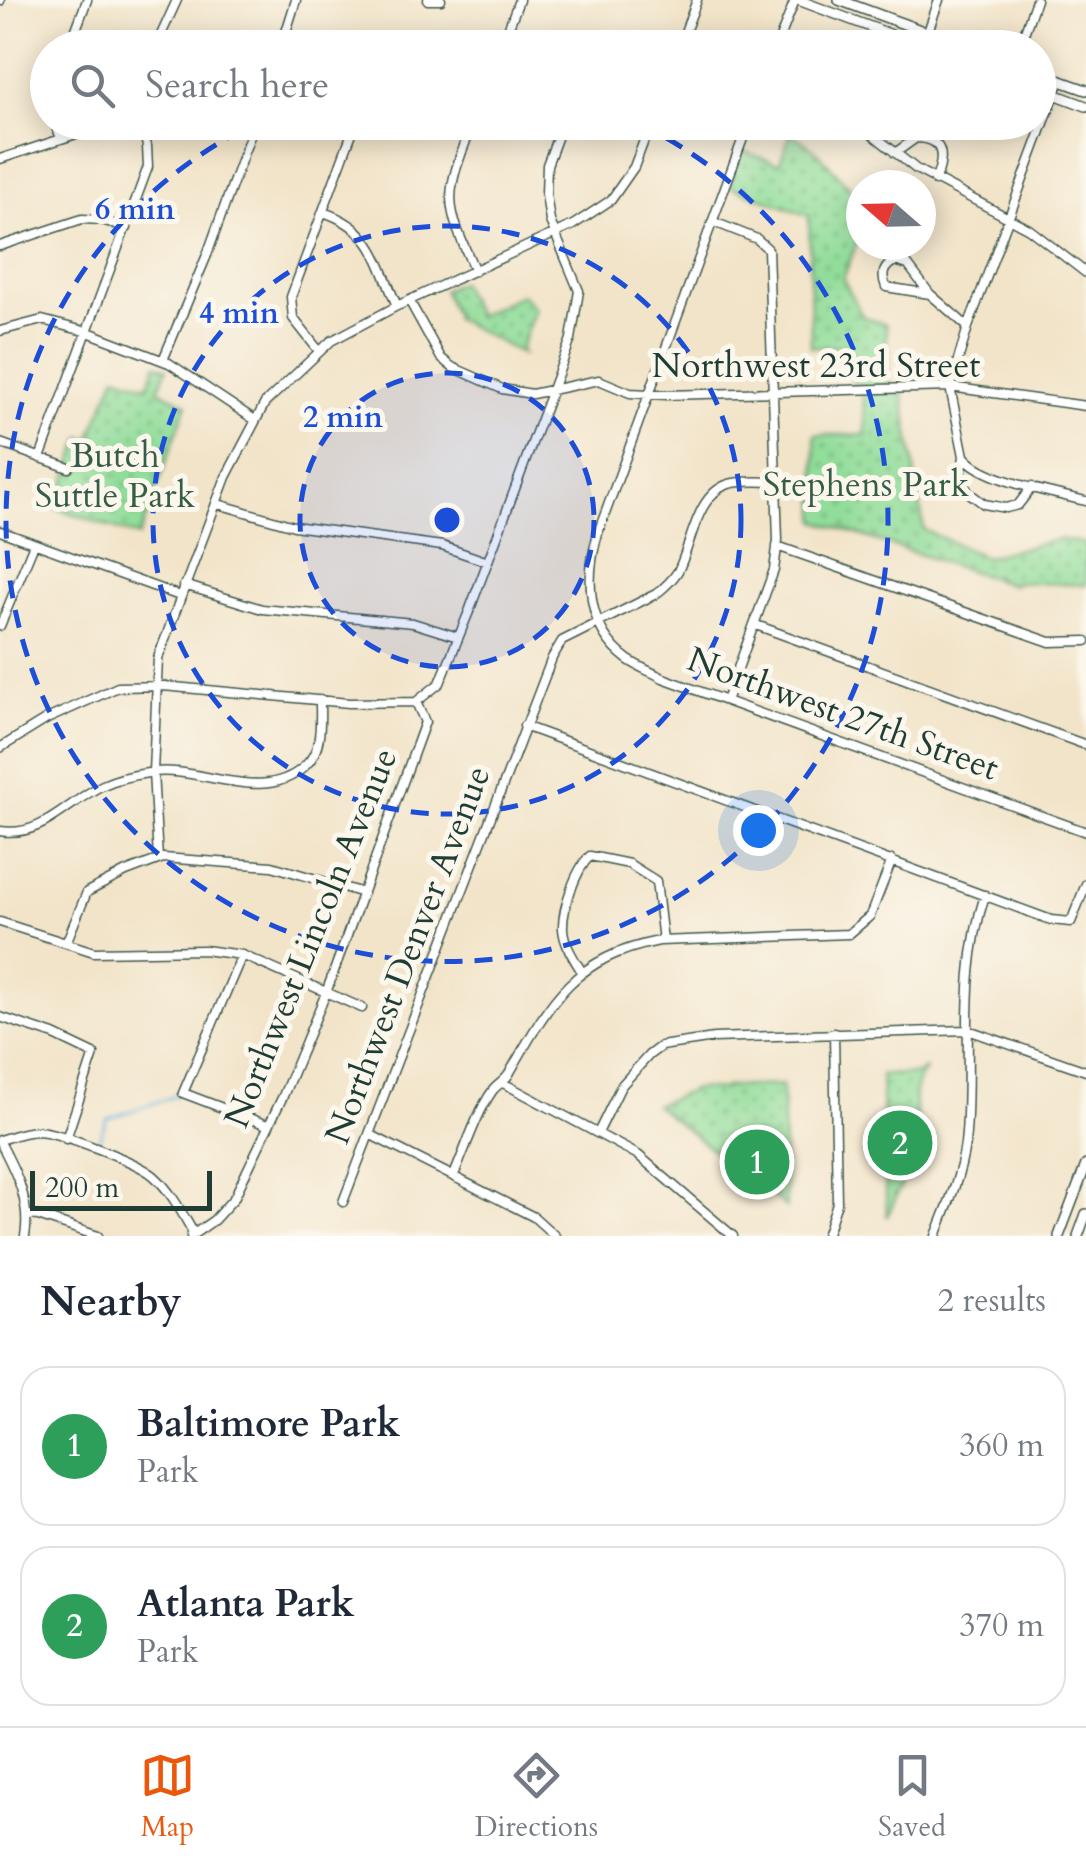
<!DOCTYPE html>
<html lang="en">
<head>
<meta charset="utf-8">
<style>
  body { margin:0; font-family:Cardo,serif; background:#f2f2f3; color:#1f2937 }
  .compass { position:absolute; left:846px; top:170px; width:90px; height:90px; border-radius:50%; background:#fff; box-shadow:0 5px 25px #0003; rotate:290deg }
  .scale { position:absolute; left:30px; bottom:25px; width:182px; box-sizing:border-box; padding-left:10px; border:5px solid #1f3d34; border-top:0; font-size:28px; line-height:35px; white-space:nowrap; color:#1f3d34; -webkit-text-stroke:8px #fbf7ec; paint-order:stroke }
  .you { position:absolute; left:758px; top:830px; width:35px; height:35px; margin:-25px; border:8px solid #fff; border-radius:50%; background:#1a73e8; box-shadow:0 0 0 15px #1a73e833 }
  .badge { display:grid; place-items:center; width:65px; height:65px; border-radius:50%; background:#ea580c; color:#fff; font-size:32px; font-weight:700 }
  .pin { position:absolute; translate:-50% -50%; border:5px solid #fff; box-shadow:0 2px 10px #0006 }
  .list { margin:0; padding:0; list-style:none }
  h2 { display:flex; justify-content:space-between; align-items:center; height:130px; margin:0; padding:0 40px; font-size:42px }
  h2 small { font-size:32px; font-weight:400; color:#747a83 }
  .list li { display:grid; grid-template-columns:65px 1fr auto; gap:30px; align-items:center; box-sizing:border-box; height:160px; margin:0 20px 20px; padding:0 20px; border:2px solid #e0e1e3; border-radius:30px }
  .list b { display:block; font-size:38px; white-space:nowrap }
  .list p { margin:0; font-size:32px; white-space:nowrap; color:#747a83 }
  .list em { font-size:32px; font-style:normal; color:#747a83 }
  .icon { flex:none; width:55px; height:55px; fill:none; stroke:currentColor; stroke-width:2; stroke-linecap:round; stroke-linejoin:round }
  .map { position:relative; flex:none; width:1086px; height:1236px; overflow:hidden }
  .search { position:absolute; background:#fff; box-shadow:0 5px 25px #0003; left:30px; right:30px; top:30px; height:110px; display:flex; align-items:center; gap:25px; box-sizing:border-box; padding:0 35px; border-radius:55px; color:#747a83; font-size:38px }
  .sheet { height:490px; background:#fff }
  nav { display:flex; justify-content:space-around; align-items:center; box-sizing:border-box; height:140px; border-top:2px solid #e0e1e3; background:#fff; font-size:28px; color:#747a83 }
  nav a { display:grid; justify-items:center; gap:5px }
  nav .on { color:#ea580c }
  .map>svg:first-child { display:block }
  .park { fill:url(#park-dots); stroke:#588d67; stroke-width:2.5 }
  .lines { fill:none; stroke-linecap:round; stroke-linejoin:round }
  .stream { stroke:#65afdd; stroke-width:2.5 }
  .minor-casing { stroke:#3f564a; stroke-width:11 }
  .major-casing { stroke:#3f564a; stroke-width:12 }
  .minor { stroke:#fff; stroke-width:8 }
  .major { stroke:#fff; stroke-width:9 }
  .ring { fill:none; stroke:#1d4ed8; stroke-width:5; stroke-dasharray:18 12 }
  .labels { text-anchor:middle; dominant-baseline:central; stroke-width:10; stroke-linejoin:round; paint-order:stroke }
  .street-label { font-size:35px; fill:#1f3d34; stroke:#fbf7ec }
  .park-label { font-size:35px; fill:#365d48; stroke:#fbf7ec }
  .centre { fill:#1d4ed8; stroke:#fbf7ec; stroke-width:5 }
  .ring-label { font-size:30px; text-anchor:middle; font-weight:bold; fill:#1d4ed8; stroke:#fbf7ec; stroke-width:10; stroke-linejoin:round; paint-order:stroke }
</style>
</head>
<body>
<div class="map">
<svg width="1086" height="1236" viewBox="0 0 1086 1236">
  <defs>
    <pattern id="park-dots" width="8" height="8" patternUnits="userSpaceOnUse" patternTransform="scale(2.5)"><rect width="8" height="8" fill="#91dd9a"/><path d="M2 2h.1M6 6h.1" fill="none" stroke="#76b47e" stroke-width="1.8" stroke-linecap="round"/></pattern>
  </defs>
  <rect width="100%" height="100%" fill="#fbf7ec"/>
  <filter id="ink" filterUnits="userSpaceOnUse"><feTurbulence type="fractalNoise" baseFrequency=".01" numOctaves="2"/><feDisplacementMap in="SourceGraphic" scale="20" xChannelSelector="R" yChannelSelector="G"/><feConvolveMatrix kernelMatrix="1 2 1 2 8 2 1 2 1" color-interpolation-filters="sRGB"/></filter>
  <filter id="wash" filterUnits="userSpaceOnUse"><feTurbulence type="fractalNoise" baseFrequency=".0048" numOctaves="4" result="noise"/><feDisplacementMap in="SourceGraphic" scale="40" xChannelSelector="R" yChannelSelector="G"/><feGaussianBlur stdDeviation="2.25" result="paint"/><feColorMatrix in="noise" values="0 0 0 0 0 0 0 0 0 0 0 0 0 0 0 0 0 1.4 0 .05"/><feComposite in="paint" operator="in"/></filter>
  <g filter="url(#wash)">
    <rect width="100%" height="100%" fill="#f2e4c9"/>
    <!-- park -->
    <path class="park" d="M791,133L815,150L861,200V232L843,279L862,316L886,325L888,383L903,393L924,530L985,557L1060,539L1086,544V585L1015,582L1013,585L817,521L815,435H866L862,385L853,384L848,346L811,347L809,216L729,186L741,150L779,164Z
      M460,282L477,316L522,294L535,309L520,349L522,354L456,319L443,290Z
      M156,364L167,368L158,390L187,404L139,537L56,508L82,437L90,439L116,375L148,386Z
      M926,1068C904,1098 922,1111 916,1143C911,1168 897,1194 887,1217L881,1075L917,1074Z
      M782,1085L786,1207L655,1105L697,1088L724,1090L725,1087Z"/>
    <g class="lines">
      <!-- stream -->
      <path class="stream" d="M97,1145L107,1119L181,1094"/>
    </g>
  </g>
  <g filter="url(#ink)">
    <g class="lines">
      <!-- minor casing -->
      <g class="minor-casing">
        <path id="minor" d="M428,0H441
          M0,1V0
          M923,46L939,0
          M69,48L87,0
          M155,48L177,0
          M281,48L296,0
          M501,48L519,0
          M679,48L697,0
          M776,48L795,0
          M1019,48L1036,0
          M55,122L61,139
          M473,122C445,197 442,198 475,271
          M749,122L598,533C585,578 586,628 627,659C638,667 652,672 663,678L1086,832
          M857,122L916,169L1029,229L1086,273
          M895,153L916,138C946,138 944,159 935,181
          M0,159L113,122
          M323,212C374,229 377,260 397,306
          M714,222L757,239L768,249L778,540L774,570L726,701
          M0,246L82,219L102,220L127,228
          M895,261L908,265L930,294L886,287C881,275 883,267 895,261Z
          M930,294L968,327
          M410,302L441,358L452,367L502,389L532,394L599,380L630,393L667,395L950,387L1086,406
          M0,331L42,320L88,332L169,363L255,420
          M319,351L293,318L291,297L356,122
          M163,360L207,255L255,122
          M0,443L69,468
          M964,456C981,480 1057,494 1086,501
          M40,458L148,167L147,146L141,122
          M1032,487L1018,505L1006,508L984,504L968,492L961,477L964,456L950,387L968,327L1060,80
          M218,504L294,526L442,546L488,562
          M0,531L180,596
          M777,546L1050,642L1086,641
          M184,585L262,609L413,623L458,637
          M756,625L1086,745
          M0,626L34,544
          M416,702L440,683L470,609L571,339L579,291L550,221L546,194L547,165L563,122
          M524,726L1051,920L1071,922L1086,884
          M0,748L47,719L118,687L163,686L349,703L416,702
          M0,831C43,838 68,801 103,785C116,779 134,775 148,773C197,763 262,807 305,766C323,750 320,722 320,700
          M158,859L153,772L158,658L226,477L265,403L331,341L397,306L573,225L611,200L634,167L651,122
          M0,922L94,952L204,950L242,955L362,1008
          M66,943L87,892L126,872L163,858L272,866L363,893
          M242,955L183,1093L267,1125
          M582,972C574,959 564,944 563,929C562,909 576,869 590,856L629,864L656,881L663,941
          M0,1017L54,1035L94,1054L66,1139
          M503,1083L638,1155L733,1236
          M599,1131L621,1086L649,1055L661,1046L714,1038L968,1030L1086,1071
          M369,1134L534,1217L555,1236
          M0,1140C12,1136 25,1131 38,1131C59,1132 138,1162 154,1176C172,1192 183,1215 194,1234
          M0,1142C16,1172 31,1202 25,1236
          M454,1175C465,1150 477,1112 493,1090C498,1084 505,1081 509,1074C550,1002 572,958 659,941L849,934L870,916L892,860
          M343,1202L552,658L562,641L656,594C665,587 672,581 678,571C692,544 696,494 729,484C743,480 761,482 777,482
          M27,1215L38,1216L98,1236
          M191,1236L214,1220L234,1198L283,1096L326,993L425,722L416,702
          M826,1236L837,1203L834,1033
          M936,1236C949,1202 964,1169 966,1133C972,1050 959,976 985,895"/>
      </g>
      <!-- major casing -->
      <g class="major-casing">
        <path id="major" d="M798,0L927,48
          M839,0L969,48
          M1038,73L1086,90
          M1038,88L1086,106
          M1059,1236L1086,1165
          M1078,1236L1086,1214"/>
      </g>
      <!-- minor -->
      <use href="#minor" class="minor"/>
      <!-- major -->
      <use href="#major" class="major"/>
    </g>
  </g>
  <!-- distance rings -->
  <circle cx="447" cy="520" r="147" fill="#1d4ed8" fill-opacity=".12"/>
  <g class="ring">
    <circle cx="447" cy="520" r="147"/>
    <circle cx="447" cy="520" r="294"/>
    <path d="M640 124A441 441 0 1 1 254 124"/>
  </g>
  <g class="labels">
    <!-- street labels -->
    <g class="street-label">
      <text x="816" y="366">Northwest 23rd Street</text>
      <text transform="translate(843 714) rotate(20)">Northwest 27th Street</text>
      <text transform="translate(311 938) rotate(-68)">Northwest Lincoln Avenue</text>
      <text transform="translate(408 955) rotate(-69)">Northwest Denver Avenue</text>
    </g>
    <!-- park labels -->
    <g class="park-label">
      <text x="115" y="456">Butch<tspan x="115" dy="40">Suttle Park</tspan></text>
      <text x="866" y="485">Stephens Park</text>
    </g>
  </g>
  <circle cx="447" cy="520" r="15" class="centre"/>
  <g class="ring-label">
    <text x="135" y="219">6 min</text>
    <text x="239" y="323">4 min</text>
    <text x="343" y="427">2 min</text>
  </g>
</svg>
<svg class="compass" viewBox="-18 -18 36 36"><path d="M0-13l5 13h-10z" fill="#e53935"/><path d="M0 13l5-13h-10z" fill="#747a83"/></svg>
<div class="scale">200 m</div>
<div class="you"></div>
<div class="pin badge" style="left:757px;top:1162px;background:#2e9e5b">1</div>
<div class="pin badge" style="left:900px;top:1143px;background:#2e9e5b">2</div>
<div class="search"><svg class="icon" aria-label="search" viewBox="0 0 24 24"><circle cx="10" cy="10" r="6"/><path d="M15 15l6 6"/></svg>Search here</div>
</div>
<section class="sheet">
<h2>Nearby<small>2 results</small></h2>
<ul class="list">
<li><span class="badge" style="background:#2e9e5b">1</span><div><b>Baltimore Park</b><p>Park</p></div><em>360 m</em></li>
<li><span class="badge" style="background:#2e9e5b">2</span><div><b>Atlanta Park</b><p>Park</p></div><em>370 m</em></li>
</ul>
</section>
<nav>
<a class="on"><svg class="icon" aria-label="map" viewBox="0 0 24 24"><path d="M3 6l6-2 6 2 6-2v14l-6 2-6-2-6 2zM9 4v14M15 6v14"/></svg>Map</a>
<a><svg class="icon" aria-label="directions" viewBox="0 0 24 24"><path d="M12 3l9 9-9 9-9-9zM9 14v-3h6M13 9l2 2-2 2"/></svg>Directions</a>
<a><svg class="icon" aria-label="saved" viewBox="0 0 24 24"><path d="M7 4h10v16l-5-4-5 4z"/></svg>Saved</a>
</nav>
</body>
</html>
